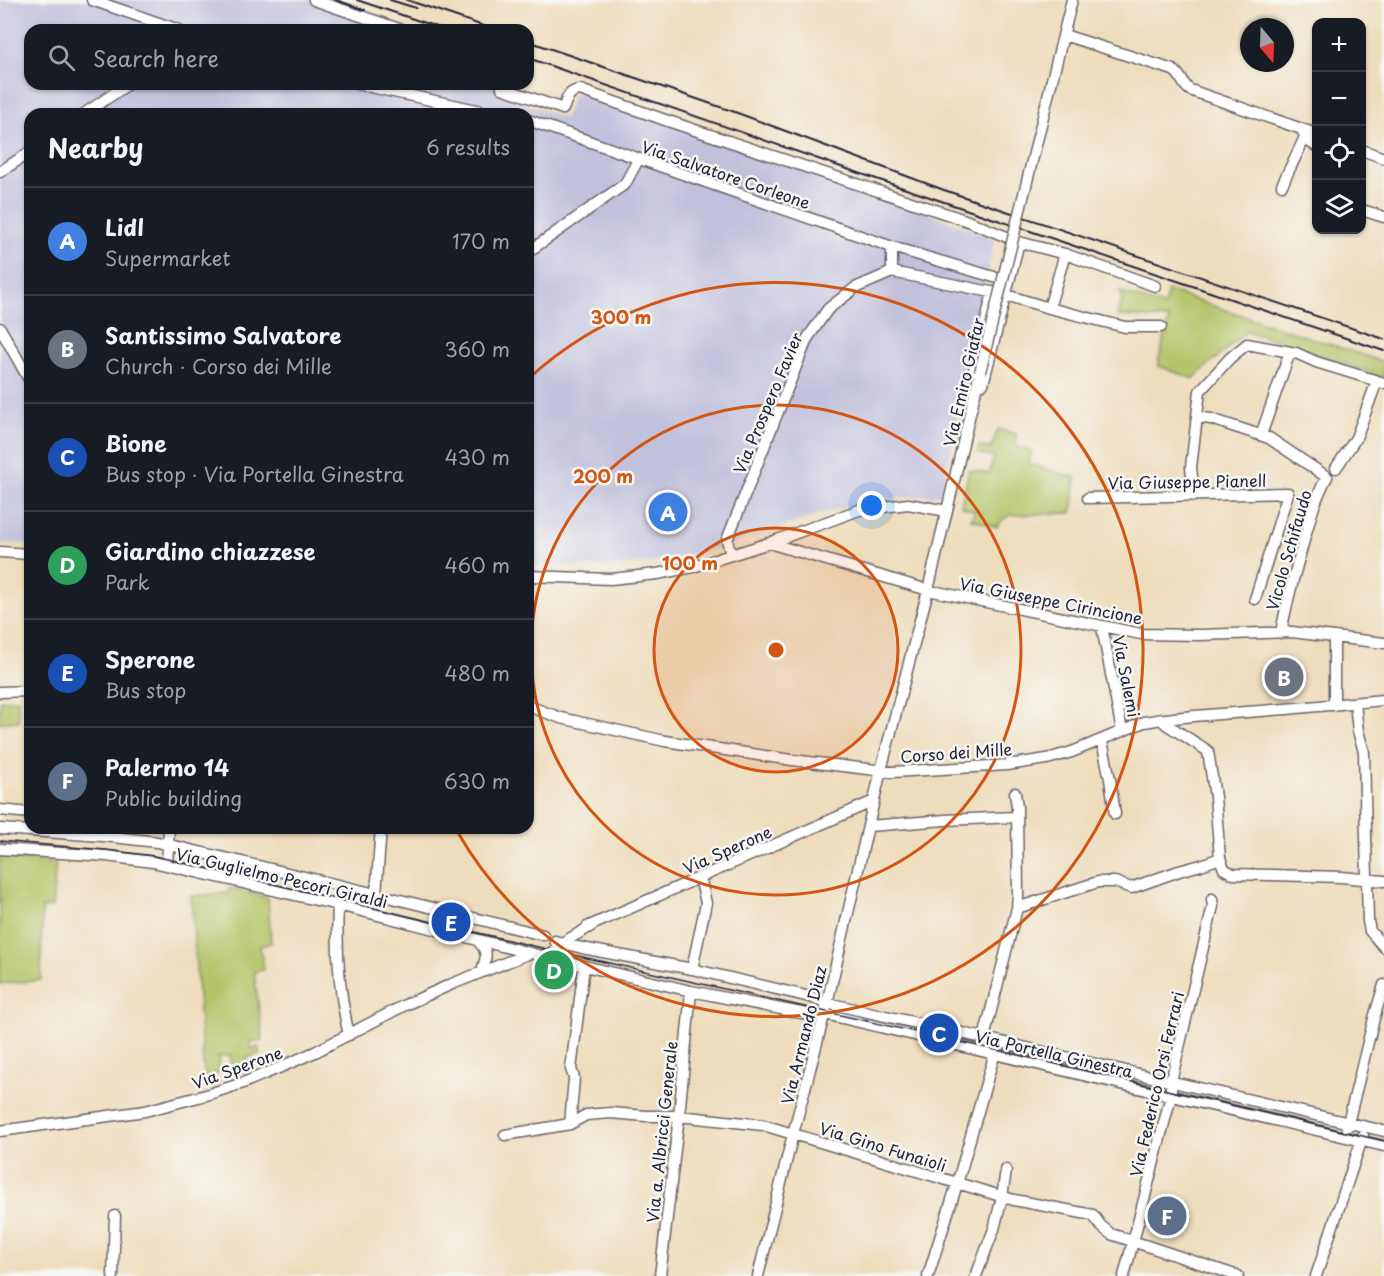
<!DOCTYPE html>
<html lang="en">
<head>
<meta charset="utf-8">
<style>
  body { margin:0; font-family:"Playpen Sans",sans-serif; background:#20242c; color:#f1f3f6 }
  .controls { position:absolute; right:18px; top:18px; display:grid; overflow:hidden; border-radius:12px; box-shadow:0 2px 4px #0004 }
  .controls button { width:54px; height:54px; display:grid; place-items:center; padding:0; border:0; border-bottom:2px solid #363941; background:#171b24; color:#f1f3f6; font:30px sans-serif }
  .compass { position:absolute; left:1240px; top:18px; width:54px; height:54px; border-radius:50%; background:#171b24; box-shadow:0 2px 4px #0004; rotate:161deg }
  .you { position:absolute; left:872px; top:506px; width:21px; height:21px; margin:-15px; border:4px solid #fff; border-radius:50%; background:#1a73e8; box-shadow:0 0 0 9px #1a73e833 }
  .badge { display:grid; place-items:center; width:39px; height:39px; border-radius:50%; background:#8c9099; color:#fff; font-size:20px; font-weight:700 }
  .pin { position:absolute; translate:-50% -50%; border:3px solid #fff; box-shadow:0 2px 6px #0006 }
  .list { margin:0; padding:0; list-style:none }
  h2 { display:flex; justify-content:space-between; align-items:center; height:78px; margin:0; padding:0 24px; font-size:26px }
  h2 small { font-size:20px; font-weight:400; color:#9ea1a6 }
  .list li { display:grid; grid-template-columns:39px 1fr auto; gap:18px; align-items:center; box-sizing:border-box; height:108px; padding:0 24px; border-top:2px solid #363941 }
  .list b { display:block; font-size:22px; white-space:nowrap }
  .list p { margin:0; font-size:20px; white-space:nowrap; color:#9ea1a6 }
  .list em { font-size:20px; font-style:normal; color:#9ea1a6 }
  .icon { flex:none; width:33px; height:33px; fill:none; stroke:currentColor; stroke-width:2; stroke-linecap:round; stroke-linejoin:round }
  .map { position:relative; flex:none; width:1384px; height:1276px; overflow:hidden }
  .search { position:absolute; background:#171b24; box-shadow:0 2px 4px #0004; left:24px; top:24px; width:510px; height:66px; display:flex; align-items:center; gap:15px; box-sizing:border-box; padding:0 21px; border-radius:18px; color:#9ea1a6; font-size:22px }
  .panel { position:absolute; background:#171b24; box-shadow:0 2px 4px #0004; left:24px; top:108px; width:510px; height:726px; border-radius:18px }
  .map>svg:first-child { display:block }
  .industrial { fill:#c2c1dc }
  .green { fill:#b4c467; stroke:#6b7351; stroke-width:1.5 }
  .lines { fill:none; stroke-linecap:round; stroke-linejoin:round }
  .minor-casing { stroke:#696368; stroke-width:13 }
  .minor { stroke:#fff; stroke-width:10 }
  .tram { stroke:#22223b; stroke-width:1.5 }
  .rail { stroke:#22223b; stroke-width:2 }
  .minor-bridge-casing { stroke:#696368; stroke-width:13; stroke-linecap:butt }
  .minor-bridge { stroke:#fff; stroke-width:10 }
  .ring { fill:none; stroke:#d45411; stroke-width:3 }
  .labels { text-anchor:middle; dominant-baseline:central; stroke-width:5; stroke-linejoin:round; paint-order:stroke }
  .street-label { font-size:16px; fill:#22223b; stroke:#f6f6f2 }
  .centre { fill:#d45411; stroke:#f6f6f2; stroke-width:3 }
  .ring-label { font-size:18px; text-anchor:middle; font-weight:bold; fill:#d45411; stroke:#f6f6f2; stroke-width:5; stroke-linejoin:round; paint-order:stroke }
</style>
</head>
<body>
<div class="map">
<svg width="1384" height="1276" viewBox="0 0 1384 1276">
  <rect width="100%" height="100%" fill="#f6f6f2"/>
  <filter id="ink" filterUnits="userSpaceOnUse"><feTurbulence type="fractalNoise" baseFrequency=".0167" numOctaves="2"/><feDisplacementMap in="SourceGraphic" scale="12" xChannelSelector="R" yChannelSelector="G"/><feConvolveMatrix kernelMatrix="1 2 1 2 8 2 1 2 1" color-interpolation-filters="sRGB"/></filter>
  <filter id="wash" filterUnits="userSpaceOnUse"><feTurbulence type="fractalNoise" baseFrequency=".008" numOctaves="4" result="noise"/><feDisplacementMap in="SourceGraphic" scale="24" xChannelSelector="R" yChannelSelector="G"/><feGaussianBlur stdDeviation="1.35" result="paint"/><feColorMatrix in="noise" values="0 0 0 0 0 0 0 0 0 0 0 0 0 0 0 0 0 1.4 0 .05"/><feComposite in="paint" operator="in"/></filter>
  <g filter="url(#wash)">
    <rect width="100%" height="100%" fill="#eeddbc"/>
    <!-- industrial -->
    <path class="industrial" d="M0,0H324L400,30H30V84H500L497,94L565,118L573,96L580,93L882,195L995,239L941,495L887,498L823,513L755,536L701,553L653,563L603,567L528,565V114H30V544L0,543Z"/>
    <!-- green -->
    <path class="green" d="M1168,291L1384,362V377L1247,331L1193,379L1159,366V358L1169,319L1118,316L1122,300L1120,292L1164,306Z
      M998,429L1016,434V446L1032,451L1029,464L1076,478L1073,506L1071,513L1010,515L1000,522L997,527L971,519L975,511L961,506L969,470L989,474L994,457L977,453L979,446L991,449Z
      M18,699L19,721L0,723V700Z
      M0,857L56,863L52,907L42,908L41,980L0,984Z
      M230,888L268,898L271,943L260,946L264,970L254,972L263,1040L250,1042L252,1049L258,1047L260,1053L247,1058L248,1070L235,1075L231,1066L230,1055L218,1057L219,1072L206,1078L203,1065L191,896L227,893Z
      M541,963L574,972L576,975L568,978L544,979L542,977L539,978L541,968L539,965Z"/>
  </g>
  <g filter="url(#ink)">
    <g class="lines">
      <!-- minor casing -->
      <g class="minor-casing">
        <path id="minor" d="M92,0L179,30
          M314,0L402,30
          M1064,35L1173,70C1182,75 1182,85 1190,90L1316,134
          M1052,80L1072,0
          M357,84L495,114
          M504,84L502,88L563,109C567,99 568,91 580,90L668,121L968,221L1019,242L1065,254L1049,308L1125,327H1161
          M84,114L128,84
          M528,120L892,247L994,277
          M1303,132L1307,140L1316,146
          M1362,150L1384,158
          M0,172L30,152
          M1282,185L1305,137
          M1362,210L1384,217
          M528,252L625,184L638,160
          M1065,254L1155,286
          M892,272V247
          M0,328L30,381
          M974,370L993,292
          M983,384L1019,242
          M1197,417L1211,419L1269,438L1327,477C1314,500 1308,526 1301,551C1293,579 1286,605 1281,633
          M1261,435L1290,352
          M1336,468L1356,438L1377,381
          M1194,496L1191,467L1200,391L1230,358L1247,344L1296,353L1316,362L1384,383
          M1088,498L1288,493L1255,599
          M769,543L928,590L1141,634L1199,635L1292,632L1384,643
          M0,552L30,554
          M731,555L727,540L807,339L828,309L855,288L892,272L1006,295L1049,308
          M528,576L611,579L657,574L693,567L769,543L859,510L908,504L947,511
          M1102,627L1122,731
          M1334,638V705
          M0,692L30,691
          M1355,703L1358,731L1364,752L1368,921L1370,931L1384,947
          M528,706L561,718L665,741L792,760L893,772L1007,765L1047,759L1072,752L1144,722C1178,716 1212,715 1246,712C1292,709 1338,704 1384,700
          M1161,719L1166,724L1208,751L1215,797L1220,858L1224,869L1233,874L1341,877L1384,881
          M1102,741L1110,779L1115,814
          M0,810L30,813
          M869,826L945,820L1016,817
          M0,829L104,836L157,842L376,894L543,935
          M0,849L106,856L153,862L338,905L542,956L550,954L562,943L593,925
          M167,865L169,828
          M376,894L381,828
          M338,905C336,948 339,993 349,1035
          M1017,908L1098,882H1115L1131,888L1179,871L1201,865L1220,858
          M587,927L874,801
          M477,940C486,949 488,955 483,967
          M555,941L582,948L692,969L810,997L827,1003L984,1038L1384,1131
          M542,956L691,991L806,1014H825L1384,1146
          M692,969L706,903L700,877
          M983,1042L1017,908L1018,896L1017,807L1015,793
          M570,1124L574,1078L571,1069L584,967
          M1347,1127L1374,1018L1384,985
          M0,1131L145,1111L206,1095L243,1083L281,1067L315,1052L405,1005L452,984L530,953
          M505,1135L570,1124L586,1115L611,1113L646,1116H679L763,1125L1014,1200L1093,1215L1101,1226L1111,1234L1238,1276
          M113,1276L115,1216
          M660,1276L679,1116L691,991
          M758,1276L793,1134L826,1008L881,770L928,590L980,372
          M928,1276L957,1184L996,1049
          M976,1276L994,1229L1002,1197L1006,1170
          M1124,1276L1171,1096V1081L1213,906L1212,899
          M1316,1276L1363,1136"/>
      </g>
      <!-- minor -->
      <use href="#minor" class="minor"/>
      <!-- tram -->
      <path class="tram" d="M0,841L106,850L154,856L194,865L529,945L1009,1053L1384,1141"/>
      <!-- rail -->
      <path class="rail" d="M336,0L365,10
        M357,0L446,30
        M390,0L416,8
        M407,0L495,30
        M528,41L732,111L944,190L1384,339
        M528,58L847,169L1384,351"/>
      <!-- minor-bridge casing -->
      <g class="minor-bridge-casing">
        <path id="minor-bridge" d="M980,372L1052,80"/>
      </g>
      <!-- minor-bridge -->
      <use href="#minor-bridge" class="minor-bridge"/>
    </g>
  </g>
  <!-- distance rings -->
  <circle cx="776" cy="650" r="122" fill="#d45411" fill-opacity=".12"/>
  <g class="ring">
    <circle cx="776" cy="650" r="122"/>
    <circle cx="776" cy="650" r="245"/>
    <path d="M528 379A367 367 0 1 1 457 831"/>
  </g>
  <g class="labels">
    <!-- street labels -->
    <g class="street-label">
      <text transform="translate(726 174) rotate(19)">Via Salvatore Corleone</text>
      <text transform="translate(963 382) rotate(-77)">Via Emiro Giafar</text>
      <text transform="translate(767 403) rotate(-67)">Via Prospero Favier</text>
      <text transform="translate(1187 481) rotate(-1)">Via Giuseppe Pianell</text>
      <text transform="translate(1288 550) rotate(-74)">Vicolo Schifaudo</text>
      <text transform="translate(1051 600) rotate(11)">Via Giuseppe Cirincione</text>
      <text transform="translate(1127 676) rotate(79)">Via Salemi</text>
      <text transform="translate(956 752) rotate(-4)">Corso dei Mille</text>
      <text transform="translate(727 849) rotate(-24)">Via Sperone</text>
      <text transform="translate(282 877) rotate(13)">Via Guglielmo Pecori Giraldi</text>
      <text transform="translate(803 1035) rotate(-76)">Via Armando Diaz</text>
      <text transform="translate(1054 1053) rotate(13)">Via Portella Ginestra</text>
      <text transform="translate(237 1067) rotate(-20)">Via Sperone</text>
      <text transform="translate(1156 1084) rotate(-77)">Via Federico Orsi Ferrari</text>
      <text transform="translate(661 1132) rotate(-84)">Via a. Albricci Generale</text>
      <text transform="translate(883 1146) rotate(17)">Via Gino Funaioli</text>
    </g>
  </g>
  <circle cx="776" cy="650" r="9" class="centre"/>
  <g class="ring-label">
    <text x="621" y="324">300 m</text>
    <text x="603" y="483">200 m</text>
    <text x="690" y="570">100 m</text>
  </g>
</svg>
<div class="controls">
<button>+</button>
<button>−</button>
<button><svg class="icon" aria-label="locate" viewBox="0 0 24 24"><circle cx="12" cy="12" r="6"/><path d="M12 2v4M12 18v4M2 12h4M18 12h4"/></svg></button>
<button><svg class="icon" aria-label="layers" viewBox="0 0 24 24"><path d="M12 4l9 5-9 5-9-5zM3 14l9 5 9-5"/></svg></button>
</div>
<svg class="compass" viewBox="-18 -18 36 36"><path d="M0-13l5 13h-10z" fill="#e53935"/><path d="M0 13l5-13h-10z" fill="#9ea1a6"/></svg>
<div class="you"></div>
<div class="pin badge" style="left:668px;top:512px;background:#3f7fe0">A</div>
<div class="pin badge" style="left:1284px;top:677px;background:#6b7280">B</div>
<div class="pin badge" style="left:939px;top:1033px;background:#1a4fb4">C</div>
<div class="pin badge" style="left:554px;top:970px;background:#2e9e5b">D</div>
<div class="pin badge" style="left:451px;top:922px;background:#1a4fb4">E</div>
<div class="pin badge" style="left:1167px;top:1216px;background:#5c6f8a">F</div>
<div class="search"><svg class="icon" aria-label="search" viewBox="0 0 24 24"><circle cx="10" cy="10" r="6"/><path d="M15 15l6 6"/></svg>Search here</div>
<section class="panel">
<h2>Nearby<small>6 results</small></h2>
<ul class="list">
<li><span class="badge" style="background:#3f7fe0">A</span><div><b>Lidl</b><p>Supermarket</p></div><em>170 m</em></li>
<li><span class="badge" style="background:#6b7280">B</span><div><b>Santissimo Salvatore</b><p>Church · Corso dei Mille</p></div><em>360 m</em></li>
<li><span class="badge" style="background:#1a4fb4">C</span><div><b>Bione</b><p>Bus stop · Via Portella Ginestra</p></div><em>430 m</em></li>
<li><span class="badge" style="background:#2e9e5b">D</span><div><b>Giardino chiazzese</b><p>Park</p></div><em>460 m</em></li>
<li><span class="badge" style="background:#1a4fb4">E</span><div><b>Sperone</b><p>Bus stop</p></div><em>480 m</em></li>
<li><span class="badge" style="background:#5c6f8a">F</span><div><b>Palermo 14</b><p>Public building</p></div><em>630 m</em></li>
</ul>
</section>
</div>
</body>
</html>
